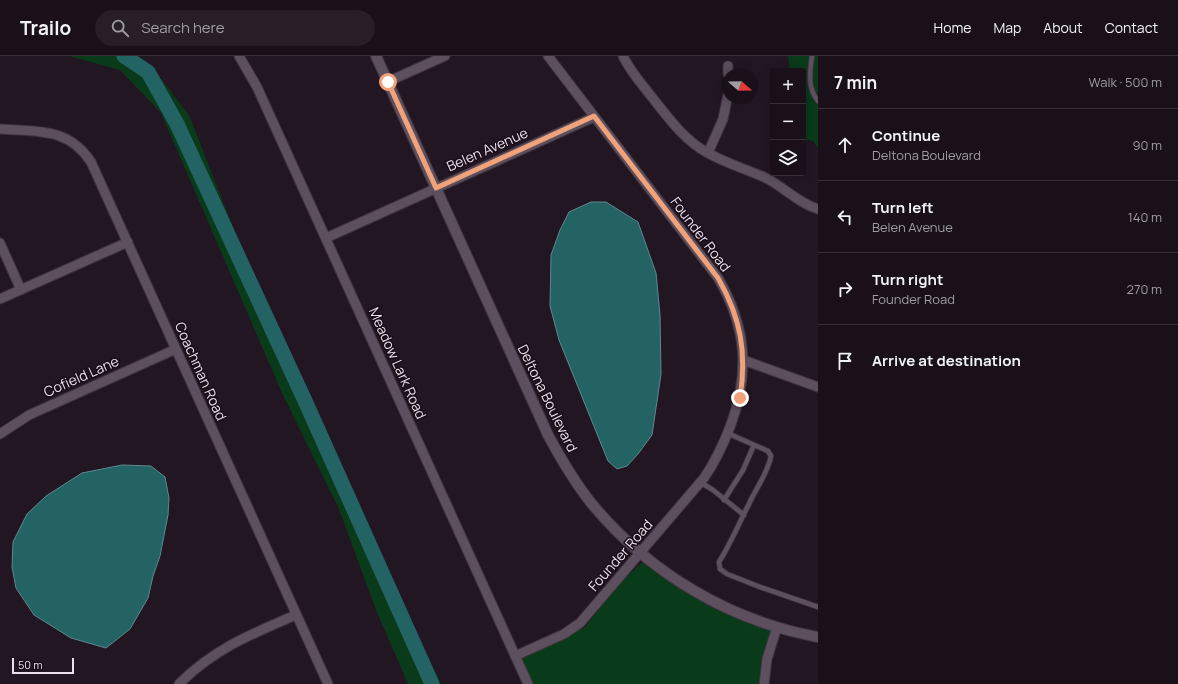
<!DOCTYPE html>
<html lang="en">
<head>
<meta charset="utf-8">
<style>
  body { margin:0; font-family:Manrope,sans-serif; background:#271e27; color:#f1f3f6 }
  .controls { position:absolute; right:12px; top:12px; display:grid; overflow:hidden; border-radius:4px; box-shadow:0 2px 10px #0003 }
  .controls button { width:36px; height:36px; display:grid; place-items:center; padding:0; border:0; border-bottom:1px solid #383039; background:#1a101a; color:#f1f3f6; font:20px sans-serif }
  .compass { position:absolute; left:722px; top:12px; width:36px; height:36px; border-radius:50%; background:#1a101a; box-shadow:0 2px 10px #0003; rotate:110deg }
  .scale { position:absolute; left:12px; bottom:10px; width:62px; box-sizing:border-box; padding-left:4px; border:2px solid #e9e0e9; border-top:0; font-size:11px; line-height:14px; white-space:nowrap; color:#e9e0e9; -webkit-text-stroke:3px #1a0d19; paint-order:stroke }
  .stop { position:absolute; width:12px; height:12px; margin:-9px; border:3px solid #f0a27a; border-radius:50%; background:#fff }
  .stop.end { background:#f0a27a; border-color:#fff; box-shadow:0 1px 4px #0008 }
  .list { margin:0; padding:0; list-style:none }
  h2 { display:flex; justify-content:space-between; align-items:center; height:52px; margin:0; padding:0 16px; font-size:17px }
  h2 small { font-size:13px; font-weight:400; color:#9f9da2 }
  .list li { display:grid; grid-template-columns:26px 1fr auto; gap:12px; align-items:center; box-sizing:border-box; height:72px; padding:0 16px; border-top:1px solid #383039 }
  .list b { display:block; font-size:15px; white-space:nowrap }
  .list p { margin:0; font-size:13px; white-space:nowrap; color:#9f9da2 }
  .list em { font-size:13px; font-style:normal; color:#9f9da2 }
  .icon { flex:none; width:22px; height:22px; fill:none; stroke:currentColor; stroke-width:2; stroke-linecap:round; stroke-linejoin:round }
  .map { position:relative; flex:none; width:818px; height:628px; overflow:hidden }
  header { display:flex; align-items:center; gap:24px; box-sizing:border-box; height:56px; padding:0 20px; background:#1a101a; border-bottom:1px solid #383039 }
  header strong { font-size:19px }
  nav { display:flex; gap:22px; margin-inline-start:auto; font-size:14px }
  .search { width:280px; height:36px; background:#271e27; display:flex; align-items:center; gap:10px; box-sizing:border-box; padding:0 14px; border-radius:22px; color:#9f9da2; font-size:15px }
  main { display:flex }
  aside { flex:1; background:#1a101a }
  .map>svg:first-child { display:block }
  .green { fill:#093a1a }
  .water { fill:#246364; stroke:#5f888c }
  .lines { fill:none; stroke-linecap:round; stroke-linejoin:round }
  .river { stroke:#246364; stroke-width:15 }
  .service-casing { stroke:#3d343d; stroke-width:6 }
  .minor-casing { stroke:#3d343d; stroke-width:11 }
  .secondary-casing { stroke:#3d343d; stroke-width:12 }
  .service { stroke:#5e4f5e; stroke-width:4.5 }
  .minor { stroke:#5e4f5e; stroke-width:9 }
  .secondary { stroke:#5e4f5e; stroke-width:10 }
  .route { stroke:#f0a27a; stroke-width:5 }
  .labels { text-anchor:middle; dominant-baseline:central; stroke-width:3; stroke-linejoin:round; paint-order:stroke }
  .street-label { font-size:14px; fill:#e9e0e9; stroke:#1a0d19 }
</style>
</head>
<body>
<header>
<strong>Trailo</strong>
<div class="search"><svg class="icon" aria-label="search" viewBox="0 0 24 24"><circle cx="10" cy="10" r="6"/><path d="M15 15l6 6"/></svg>Search here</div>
<nav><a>Home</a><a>Map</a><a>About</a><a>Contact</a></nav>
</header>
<main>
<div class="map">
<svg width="818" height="628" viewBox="0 0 818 628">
  <rect width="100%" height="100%" fill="#231623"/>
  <!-- green -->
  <path class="green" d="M69,0H135L158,19L189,59L266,256L441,628H408L376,554L339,453L282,337L161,57L120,14Z
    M788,0H818V92L813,85L803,83V15H790Z
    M644,505L777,577L767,628H524L513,602L584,572L620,526Z"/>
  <!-- water -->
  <path class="water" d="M591,146H606L638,166L656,217L660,259L661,318L652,379L638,398L627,410L617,413L608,405L559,284L550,250L551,199L560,174L569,156Z
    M122,409L151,410L165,421L169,442L168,459L160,500L153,520L148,542L130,573L106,592L71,582L34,559L16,532L12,511L13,486L27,458L46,440L82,417Z"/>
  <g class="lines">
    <!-- river -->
    <path class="river" d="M124,0L148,16L177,68L306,347L432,628"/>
    <!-- service casing -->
    <g class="service-casing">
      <path id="service" d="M812,0C810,15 807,32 818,45
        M727,377L768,395L771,400C768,417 756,432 749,448C739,467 731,487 719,506L720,513L727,518L760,531L818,551
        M700,426L713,434L744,459
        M724,444L743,414L754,389"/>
    </g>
    <!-- minor casing -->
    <g class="minor-casing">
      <path id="minor" d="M239,0L257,31L528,628
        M623,0C630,15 641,27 651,40C668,61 683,83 706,96C725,107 746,113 766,122C784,131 798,147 818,153
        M728,10V18
        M387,26L445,0
        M0,73C38,76 68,71 91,106L328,628
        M708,97L723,63L728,39
        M326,182L594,61
        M0,187L21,234
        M0,243L128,186
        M743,304L818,331
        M0,378L29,359L176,293
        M515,600L564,578L580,567L704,422C715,406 723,389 730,371C750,318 747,271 718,222L548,0
        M179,628C214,593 251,578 296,559
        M764,628L767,603L777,571"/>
    </g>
    <!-- secondary casing -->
    <g class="secondary-casing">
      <path id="secondary" d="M376,0L548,379C561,403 575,427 592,448C649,517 730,565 818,581"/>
    </g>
    <!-- service -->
    <use href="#service" class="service"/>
    <!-- minor -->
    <use href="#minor" class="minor"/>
    <!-- secondary -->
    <use href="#secondary" class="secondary"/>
  </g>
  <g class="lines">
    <!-- route -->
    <path class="route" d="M388,26L436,132L594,60L718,222C741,262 747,297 740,342"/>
  </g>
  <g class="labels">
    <!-- street labels -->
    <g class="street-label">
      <text transform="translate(487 93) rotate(-24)">Belen Avenue</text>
      <text transform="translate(701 178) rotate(53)">Founder Road</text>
      <text transform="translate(398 307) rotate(66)">Meadow Lark Road</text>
      <text transform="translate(201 315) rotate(66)">Coachman Road</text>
      <text transform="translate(81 320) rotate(-24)">Cofield Lane</text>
      <text transform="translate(548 342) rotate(64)">Deltona Boulevard</text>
      <text transform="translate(620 499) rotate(-49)">Founder Road</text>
    </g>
  </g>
</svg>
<div class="controls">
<button>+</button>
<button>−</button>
<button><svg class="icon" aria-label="layers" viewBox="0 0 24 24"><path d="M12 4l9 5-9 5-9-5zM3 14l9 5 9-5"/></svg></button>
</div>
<svg class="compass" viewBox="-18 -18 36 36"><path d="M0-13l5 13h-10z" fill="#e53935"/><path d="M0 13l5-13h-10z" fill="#9f9da2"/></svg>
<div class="scale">50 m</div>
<div class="stop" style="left:388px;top:26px"></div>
<div class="stop end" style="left:740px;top:342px"></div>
</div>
<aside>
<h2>7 min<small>Walk · 500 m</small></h2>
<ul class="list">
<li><svg class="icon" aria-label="ahead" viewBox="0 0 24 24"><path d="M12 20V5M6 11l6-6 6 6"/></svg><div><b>Continue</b><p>Deltona Boulevard</p></div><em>90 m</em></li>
<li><svg class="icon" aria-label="left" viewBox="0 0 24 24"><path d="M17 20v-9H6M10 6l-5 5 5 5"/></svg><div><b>Turn left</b><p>Belen Avenue</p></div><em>140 m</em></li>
<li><svg class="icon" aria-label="right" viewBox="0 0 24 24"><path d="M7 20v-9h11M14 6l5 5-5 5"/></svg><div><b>Turn right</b><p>Founder Road</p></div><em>270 m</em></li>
<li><svg class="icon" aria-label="arrive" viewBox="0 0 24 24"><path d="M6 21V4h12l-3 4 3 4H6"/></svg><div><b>Arrive at destination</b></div></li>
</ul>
</aside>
</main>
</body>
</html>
